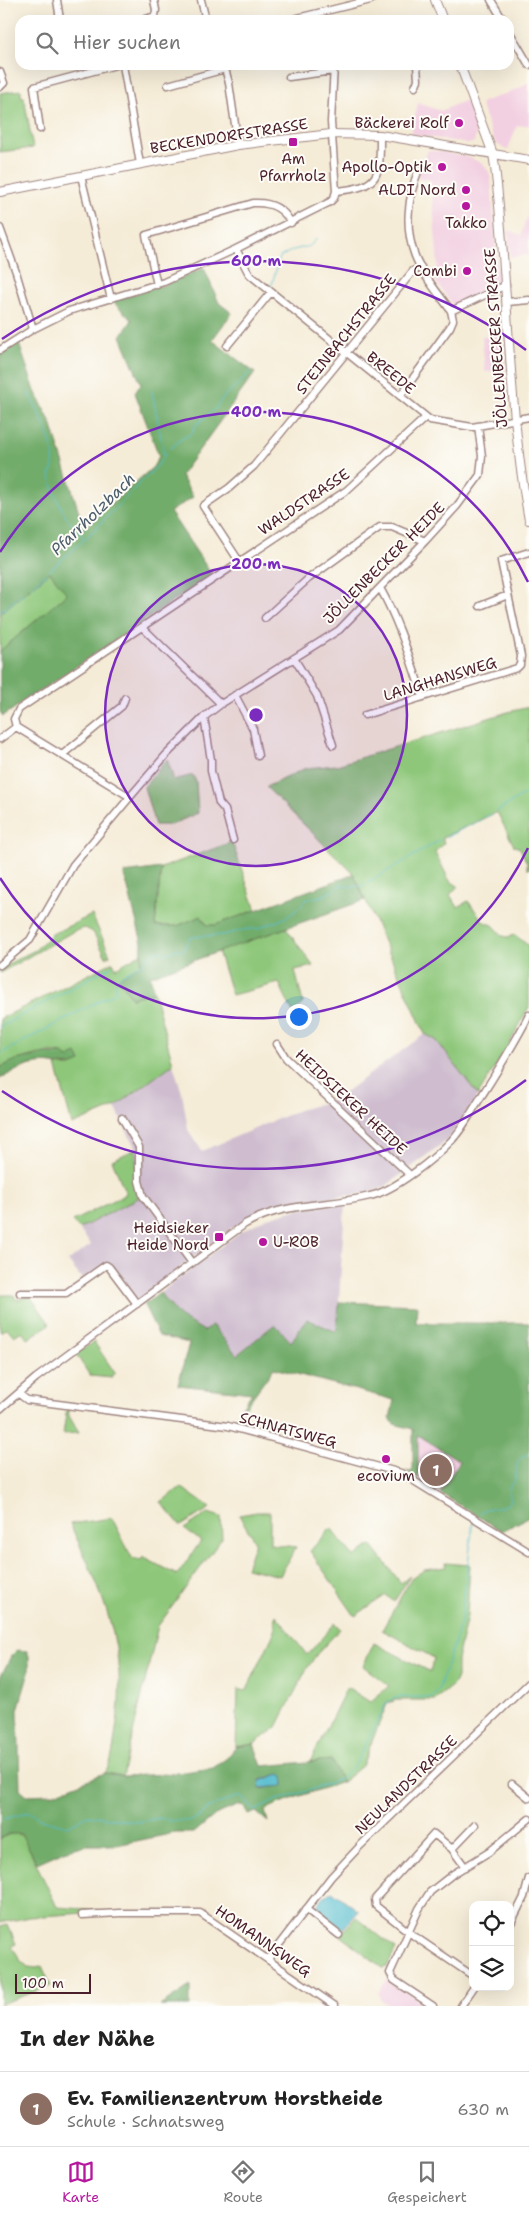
<!DOCTYPE html>
<html lang="de">
<head>
<meta charset="utf-8">
<style>
  body { margin:0; font-family:"Shantell Sans",sans-serif; background:#f6f6f6; color:#222 }
  .controls { position:absolute; right:15px; bottom:15px; display:grid; overflow:hidden; border-radius:10px; box-shadow:0 5px 20px #0002 }
  .controls button { width:45px; height:45px; display:grid; place-items:center; padding:0; border:0; border-bottom:1px solid #e0e0e0; background:#fff; color:#222; font:25px sans-serif }
  .scale { position:absolute; left:15px; bottom:12px; width:76px; box-sizing:border-box; padding-left:5px; border:2px solid #4a1f2b; border-top:0; font-size:14px; line-height:18px; white-space:nowrap; color:#4a1f2b; -webkit-text-stroke:4px #fdfcf7; paint-order:stroke }
  .you { position:absolute; left:298px; top:1016px; width:18px; height:18px; margin:-12px; border:4px solid #fff; border-radius:50%; background:#1a73e8; box-shadow:0 0 0 8px #1a73e833 }
  .badge { display:grid; place-items:center; width:32px; height:32px; border-radius:50%; background:#b5179e; color:#fff; font-size:16px; font-weight:700 }
  .pin { position:absolute; translate:-50% -50%; border:2px solid #fff; box-shadow:0 1px 5px #0006 }
  .list { margin:0; padding:0; list-style:none }
  h2 { display:flex; justify-content:space-between; align-items:center; height:65px; margin:0; padding:0 20px; font-size:21px }
  h2 small { font-size:16px; font-weight:400; color:#767676 }
  .list li { display:grid; grid-template-columns:32px 1fr auto; gap:15px; align-items:center; box-sizing:border-box; height:75px; padding:0 20px; border-top:1px solid #e0e0e0 }
  .list b { display:block; font-size:19px; white-space:nowrap }
  .list p { margin:0; font-size:16px; white-space:nowrap; color:#767676 }
  .list em { font-size:16px; font-style:normal; color:#767676 }
  .icon { flex:none; width:28px; height:28px; fill:none; stroke:currentColor; stroke-width:2; stroke-linecap:round; stroke-linejoin:round }
  .map { position:relative; flex:none; width:529px; height:2006px; overflow:hidden }
  .search { position:absolute; background:#fff; box-shadow:0 5px 20px #0002; left:15px; right:15px; top:15px; height:55px; display:flex; align-items:center; gap:12px; box-sizing:border-box; padding:0 18px; border-radius:15px; color:#767676; font-size:19px }
  .sheet { height:140px; background:#fff }
  nav { display:flex; justify-content:space-around; align-items:center; box-sizing:border-box; height:70px; border-top:1px solid #e0e0e0; background:#fff; font-size:14px; color:#767676 }
  nav a { display:grid; justify-items:center; gap:2px }
  nav .on { color:#b5179e }
  .map>svg:first-child { display:block }
  .built { fill:#f2cfe1 }
  .industrial { fill:#cfbdcf }
  .green { fill:#8ec77a; stroke:#6c7352 }
  .forest { fill:#72ac6a; stroke:#5e664a; fill-rule:evenodd }
  .water { fill:#51bbcd; stroke:#4e6d7c }
  .lines { fill:none; stroke-linecap:round; stroke-linejoin:round }
  .stream { stroke:#51bbcd; stroke-width:1 }
  .minor-casing { stroke:#a08681; stroke-width:9 }
  .major-casing { stroke:#a08681; stroke-width:10 }
  .minor { stroke:#fff; stroke-width:6 }
  .major { stroke:#fff; stroke-width:8 }
  .ring { fill:none; stroke:#7b2cbf; stroke-width:2.5 }
  .poi-dot { fill:#b5179e; stroke:#fdfcf7; stroke-width:2 }
  .labels { text-anchor:middle; dominant-baseline:central; stroke-width:4; stroke-linejoin:round; paint-order:stroke }
  .poi-label { font-size:15px; fill:#4a1f2b; stroke:#fdfcf7; text-anchor:end }
  .street-label { font-size:15px; fill:#4a1f2b; stroke:#fdfcf7 }
  .water-label { font-size:16px; font-style:italic; fill:#4d5d6c; stroke:#fdfcf7 }
  .centre { fill:#7b2cbf; stroke:#fdfcf7; stroke-width:2.5 }
  .ring-label { font-size:15px; text-anchor:middle; font-weight:bold; fill:#7b2cbf; stroke:#fdfcf7; stroke-width:4; stroke-linejoin:round; paint-order:stroke }
</style>
</head>
<body>
<div class="map">
<svg width="529" height="2006" viewBox="0 0 529 2006">
  <rect width="100%" height="100%" fill="#fdfcf7"/>
  <filter id="ink" filterUnits="userSpaceOnUse"><feTurbulence type="fractalNoise" baseFrequency=".02" numOctaves="2"/><feDisplacementMap in="SourceGraphic" scale="10" xChannelSelector="R" yChannelSelector="G"/><feConvolveMatrix kernelMatrix="1 2 1 2 8 2 1 2 1" color-interpolation-filters="sRGB"/></filter>
  <filter id="wash" filterUnits="userSpaceOnUse"><feTurbulence type="fractalNoise" baseFrequency=".0096" numOctaves="4" result="noise"/><feDisplacementMap in="SourceGraphic" scale="20" xChannelSelector="R" yChannelSelector="G"/><feGaussianBlur stdDeviation="1.12" result="paint"/><feColorMatrix in="noise" values="0 0 0 0 0 0 0 0 0 0 0 0 0 0 0 0 0 1.4 0 .05"/><feComposite in="paint" operator="in"/></filter>
  <g filter="url(#wash)">
    <rect width="100%" height="100%" fill="#f5ecd7"/>
    <!-- built -->
    <path class="built" d="M529,82V125L517,126L508,150L503,148L497,144L493,138L480,103L518,89Z
      M466,100L477,132L474,142L469,144L411,134L418,103L441,111Z
      M428,150L466,156L483,164L489,172L491,180L499,286L454,307L428,271L438,268L431,180L417,177Z
      M527,217L529,218V255L510,257L508,230L521,235Z
      M503,336L505,371L485,372L482,337Z
      M418,1434L460,1461L440,1493L418,1479Z
      M389,1977L392,1981L427,2006H390L381,2000L378,1993Z"/>
    <!-- industrial -->
    <path class="industrial" d="M425,1034L436,1040L478,1095L448,1140L383,1188L369,1193L290,1202L259,1212L230,1229L137,1301L109,1264L82,1279L68,1261L91,1245L79,1229L140,1197L137,1187L136,1149L115,1107L173,1064L182,1093L188,1130L202,1151L299,1110L334,1100Z
      M345,1204L337,1332L291,1342L275,1324L237,1355L212,1325L204,1331L179,1316L160,1293L240,1232L267,1218L299,1209Z"/>
    <!-- green -->
    <path class="green" d="M21,90V96L24,97L33,148L0,152V93Z
      M50,572L68,594L0,651V613Z
      M529,707V869H527V863L520,848L514,846L497,812L442,838L444,843L435,852L449,880L458,886L450,895L458,907L468,901L484,922L493,925L503,936L507,937L515,935L529,946V1007L510,1043L478,1095L436,1040L425,1034L354,874L266,787L306,768L337,765L508,712Z
      M167,759L174,780L193,775L196,782L198,813L170,825H155L144,787Z
      M232,842L256,910L215,925H207L201,917L177,926H155L161,868Z
      M92,915L110,955L106,957L93,932L85,928L74,931L0,973V968L35,950L52,934Z
      M286,928L313,966L295,970L303,1003L293,1013L279,983L232,995L218,951Z
      M142,953L141,964L119,978L132,998L154,992L173,1064L115,1107L72,1125L56,1065L70,1067C69,1063 69,1059 65,1056C52,1046 13,1061 0,1068V1019L113,962L116,968Z
      M136,1149L137,1187L140,1197L79,1229L73,1221L126,1194L112,1160Z
      M0,1295H14L16,1300L30,1296L50,1324L28,1339L22,1331L14,1336L7,1328L0,1332Z
      M94,1342L115,1373L111,1376L112,1378L90,1376L76,1354Z
      M67,1408H68L69,1416L79,1433L63,1434Z
      M181,1487L210,1508L181,1526L161,1502Z
      M257,1512H270V1544L296,1547L280,1576L246,1568L255,1542L239,1515Z
      M208,1513L221,1517L222,1538L158,1626L123,1776L105,1773C113,1760 114,1744 116,1729C129,1648 103,1595 70,1524L112,1518L132,1558L141,1560L143,1557L177,1575L201,1541L184,1529Z
      M331,1528L354,1557L371,1545L401,1583L410,1576L394,1602L386,1595L355,1616L310,1551Z
      M445,1563L470,1565L467,1616L457,1660V1677L454,1684L435,1700H396L387,1704L362,1766L342,1782L331,1760L310,1762L347,1687L370,1702L389,1686L363,1666L374,1643L430,1672L434,1658L382,1630L411,1579L424,1570L446,1567Z
      M276,1615L307,1655L335,1623L340,1629L317,1654L306,1670L277,1727L254,1744L236,1747L238,1689L246,1691L274,1633Z
      M16,1832L24,1838L57,1907L98,1910V1912L30,1917L0,1923V1839Z
      M356,1917L396,1949L387,1967L383,1968L340,1935Z
      M8,1925L16,1944L12,1946L21,1961L28,1967L37,1968L42,1966L51,1986L0,2004V2006V1927Z"/>
    <!-- forest -->
    <path class="forest" d="M204,268L219,303L232,313L212,340L255,373L181,475L193,497L170,512L212,575L3,716L0,712V651L67,594L50,572L0,613V352L18,341L35,391L51,423L84,528L153,467L159,456L135,393L141,384L121,336L132,320L112,301L158,286H162Z
      M161,868L155,926H177L201,916L207,925H215L354,874L365,900L150,976L154,992L132,998L118,978L141,964L142,943L124,873Z
      M46,1054H63L68,1058L77,1054L81,1062C68,1068 65,1065 52,1064C33,1061 16,1070 0,1079V1068L15,1060Z
      M160,1293L179,1316L204,1331L212,1325L237,1355L275,1324L291,1342L307,1319L337,1332L339,1302L417,1305L416,1323H529V1517L502,1531L440,1493L460,1461L418,1435V1479L406,1471L410,1472L413,1470V1429L394,1424L390,1418L394,1400L274,1368L233,1424H230L252,1393L178,1385L189,1343L159,1336L144,1305Z
      M17,1650L27,1651L29,1656V1672L18,1710L20,1789L27,1795L52,1794L105,1773L123,1776L169,1774L213,1768L227,1758L236,1747L254,1744L262,1766L331,1760L342,1782C329,1787 271,1804 265,1811L268,1822L256,1812L248,1815L244,1806L239,1805L215,1815L194,1833H175L117,1845H86L64,1851L37,1863L21,1834H9L0,1839V1678L11,1656ZM279,1774L283,1777L284,1785L261,1789L259,1787L260,1780Z
      M190,1986V2006H160Z"/>
    <!-- water -->
    <path class="water" d="M279,1774L283,1775L284,1786L259,1788L260,1781Z
      M332,1891L359,1911L341,1931L316,1912L315,1909L325,1896Z"/>
    <g class="lines">
      <!-- stream -->
      <path class="stream" d="M271,287L280,257L293,250L310,246L317,238
        M152,391L164,454
        M28,393C39,412 62,453 50,475C54,500 67,521 84,538
        M171,448L181,439L191,434L196,425L215,409L225,395L244,379L250,371
        M30,588L85,539L158,465L167,452
        M0,612L24,593
        M497,811L529,792
        M484,818L492,814
        M444,838L481,820
        M369,882L440,840
        M0,1027L112,966
        M0,1054L116,992V982L119,977L141,964L158,950L166,954L176,949L183,951L190,938C201,935 211,936 222,935C236,933 243,928 258,929C265,924 272,924 280,920C291,916 298,909 305,900L325,895L343,884C351,890 360,885 368,884
        M480,1513C490,1503 504,1512 511,1500L508,1489C510,1486 514,1482 515,1478C519,1465 512,1461 529,1454
        M0,1820L29,1812L41,1819L68,1826L88,1815L138,1822L160,1818L172,1821H190L198,1818L208,1808L236,1797H241L255,1811L276,1800L308,1791L340,1779L355,1765L386,1704L393,1699L398,1697H433L438,1691L461,1623L473,1522"/>
    </g>
  </g>
  <g filter="url(#ink)">
    <g class="lines">
      <!-- minor casing -->
      <g class="minor-casing">
        <path id="minor" d="M57,0L60,20
          M201,0L206,20
          M491,0L503,20
          M143,20L155,16L156,10L154,0
          M289,20L371,0
          M509,31L529,65
          M123,65L140,164
          M224,65L229,83L238,145
          M0,72L4,83L0,87
          M289,77L333,71
          M168,85L225,69
          M415,87L418,80L417,65
          M40,129L34,87L116,65
          M81,176L111,299
          M336,191C381,187 380,176 380,135
          M0,228L16,272L33,329
          M236,249L249,274L430,420L472,427L529,417
          M157,285L146,235L253,203C270,202 283,207 291,223
          M507,302L529,300
          M451,311L506,285
          M227,346L271,292
          M0,350L33,329L69,311L164,282L236,249L330,202L334,198L336,191L331,122L334,65
          M400,396L450,327L453,320L451,311C439,294 423,276 415,256C404,228 408,196 419,169
          M239,561L203,506L229,488L254,466L413,271L421,267
          M380,588C399,622 410,659 423,697
          M480,606L508,595
          M265,618L308,579L380,527H392L425,541
          M142,627L221,704
          M294,658L317,696L333,745
          M235,695L253,729L258,756
          M365,715L517,668L520,665L521,656L501,561L529,552
          M204,717L211,760V771L219,803L225,810L233,840
          M16,727L14,719L19,709L347,490L426,417
          M16,727L130,797
          M0,739L16,727
          M62,755L122,706L125,698
          M0,965L30,940L73,865L130,797L166,755L204,717L221,704L339,630L426,540L457,506L480,475L482,456L478,426
          M277,1044L286,1058L410,1175
          M122,1118L139,1147V1181L143,1196L192,1263
          M20,1293H66L106,1265L109,1267L137,1304
          M19,1394L27,1400L228,1426L401,1473L529,1552
          M0,1409L36,1378L245,1224C287,1201 327,1207 370,1196C394,1191 434,1159 451,1141C462,1130 470,1114 479,1100C496,1073 514,1045 529,1015
          M512,1784L529,1798
          M452,1849L475,1825
          M465,1867L452,1849L434,1834L375,1899L376,1906L414,1936L473,1976
          M306,1909L339,1935
          M82,1915L120,1913H200L335,2006
          M510,1925L524,1897L529,1878
          M268,1959L331,1877L361,1845L529,1683
          M433,2006L394,1980L390,1973L419,1909L430,1892L453,1874L489,1852L529,1819
          M461,2006L474,1987"/>
      </g>
      <!-- major casing -->
      <g class="major-casing">
        <path id="major" d="M435,0L443,20
          M460,65L493,154L495,167C509,284 507,403 529,520
          M0,192L238,145L331,134L380,135L529,160"/>
      </g>
      <!-- minor -->
      <use href="#minor" class="minor"/>
      <!-- major -->
      <use href="#major" class="major"/>
    </g>
  </g>
  <!-- distance rings -->
  <circle cx="256" cy="715" r="151" fill="#7b2cbf" fill-opacity=".12"/>
  <g class="ring">
    <circle cx="256" cy="715" r="151"/>
    <path d="M528 848A303 303 0 0 1 0 878M0 552A303 303 0 0 1 528 582"/>
    <path d="M526 1080A454 454 0 0 1 2 1091M2 339A454 454 0 0 1 526 350"/>
  </g>
  <!-- markers -->
  <g class="poi-dot">
    <circle cx="459" cy="123" r="5"/>
    <rect x="288" y="137" width="10" height="10" rx="2.5"/>
    <circle cx="442" cy="167" r="5"/>
    <circle cx="466" cy="190" r="5"/>
    <circle cx="466" cy="206" r="5"/>
    <circle cx="467" cy="271" r="5"/>
    <rect x="214" y="1232" width="10" height="10" rx="2.5"/>
    <circle cx="263" cy="1242" r="5"/>
    <circle cx="386" cy="1459" r="5"/>
  </g>
  <g class="labels">
    <!-- poi labels -->
    <g class="poi-label">
      <text x="449" y="123">Bäckerei Rolf</text>
      <text x="293" y="159" text-anchor="middle">Am<tspan x="293" dy="17">Pfarrholz</tspan></text>
      <text x="432" y="167">Apollo-Optik</text>
      <text x="456" y="190">ALDI Nord</text>
      <text x="466" y="223" text-anchor="middle">Takko</text>
      <text x="457" y="271">Combi</text>
      <text x="209" y="1228">Heidsieker<tspan x="209" dy="17">Heide Nord</tspan></text>
      <text x="273" y="1242" text-anchor="start">U-ROB</text>
      <text x="386" y="1476" text-anchor="middle">ecovium</text>
    </g>
    <!-- street labels -->
    <g class="street-label">
      <text transform="translate(229 136) rotate(-9)">BECKENDORFSTRASSE</text>
      <text transform="translate(346 334) rotate(-51)">STEINBACHSTRASSE</text>
      <text transform="translate(496 338) rotate(-94)">JÖLLENBECKER STRASSE</text>
      <text transform="translate(391 373) rotate(39)">BREEDE</text>
      <text transform="translate(304 502) rotate(-34)">WALDSTRASSE</text>
      <text transform="translate(384 563) rotate(-45)">JÖLLENBECKER HEIDE</text>
      <text transform="translate(440 679) rotate(-17)">LANGHANSWEG</text>
      <text transform="translate(351 1102) rotate(43)">HEIDSIEKER HEIDE</text>
      <text transform="translate(288 1430) rotate(15)">SCHNATSWEG</text>
      <text transform="translate(406 1785) rotate(-44)">NEULANDSTRASSE</text>
      <text transform="translate(263 1941) rotate(35)">HOMANNSWEG</text>
    </g>
    <!-- water labels -->
    <g class="water-label">
      <text transform="translate(93 514) rotate(-44)">Pfarrholzbach</text>
    </g>
  </g>
  <circle cx="256" cy="715" r="8" class="centre"/>
  <g class="ring-label">
    <text x="256" y="266">600 m</text>
    <text x="256" y="417">400 m</text>
    <text x="256" y="569">200 m</text>
  </g>
</svg>
<div class="controls">
<button><svg class="icon" aria-label="locate" viewBox="0 0 24 24"><circle cx="12" cy="12" r="6"/><path d="M12 2v4M12 18v4M2 12h4M18 12h4"/></svg></button>
<button><svg class="icon" aria-label="layers" viewBox="0 0 24 24"><path d="M12 4l9 5-9 5-9-5zM3 14l9 5 9-5"/></svg></button>
</div>
<div class="scale">100 m</div>
<div class="you"></div>
<div class="pin badge" style="left:436px;top:1470px;background:#8d6e63">1</div>
<div class="search"><svg class="icon" aria-label="search" viewBox="0 0 24 24"><circle cx="10" cy="10" r="6"/><path d="M15 15l6 6"/></svg>Hier suchen</div>
</div>
<section class="sheet">
<h2>In der Nähe<small></small></h2>
<ul class="list">
<li><span class="badge" style="background:#8d6e63">1</span><div><b>Ev. Familienzentrum Horstheide</b><p>Schule · Schnatsweg</p></div><em>630 m</em></li>
</ul>
</section>
<nav>
<a class="on"><svg class="icon" aria-label="map" viewBox="0 0 24 24"><path d="M3 6l6-2 6 2 6-2v14l-6 2-6-2-6 2zM9 4v14M15 6v14"/></svg>Karte</a>
<a><svg class="icon" aria-label="directions" viewBox="0 0 24 24"><path d="M12 3l9 9-9 9-9-9zM9 14v-3h6M13 9l2 2-2 2"/></svg>Route</a>
<a><svg class="icon" aria-label="saved" viewBox="0 0 24 24"><path d="M7 4h10v16l-5-4-5 4z"/></svg>Gespeichert</a>
</nav>
</body>
</html>
